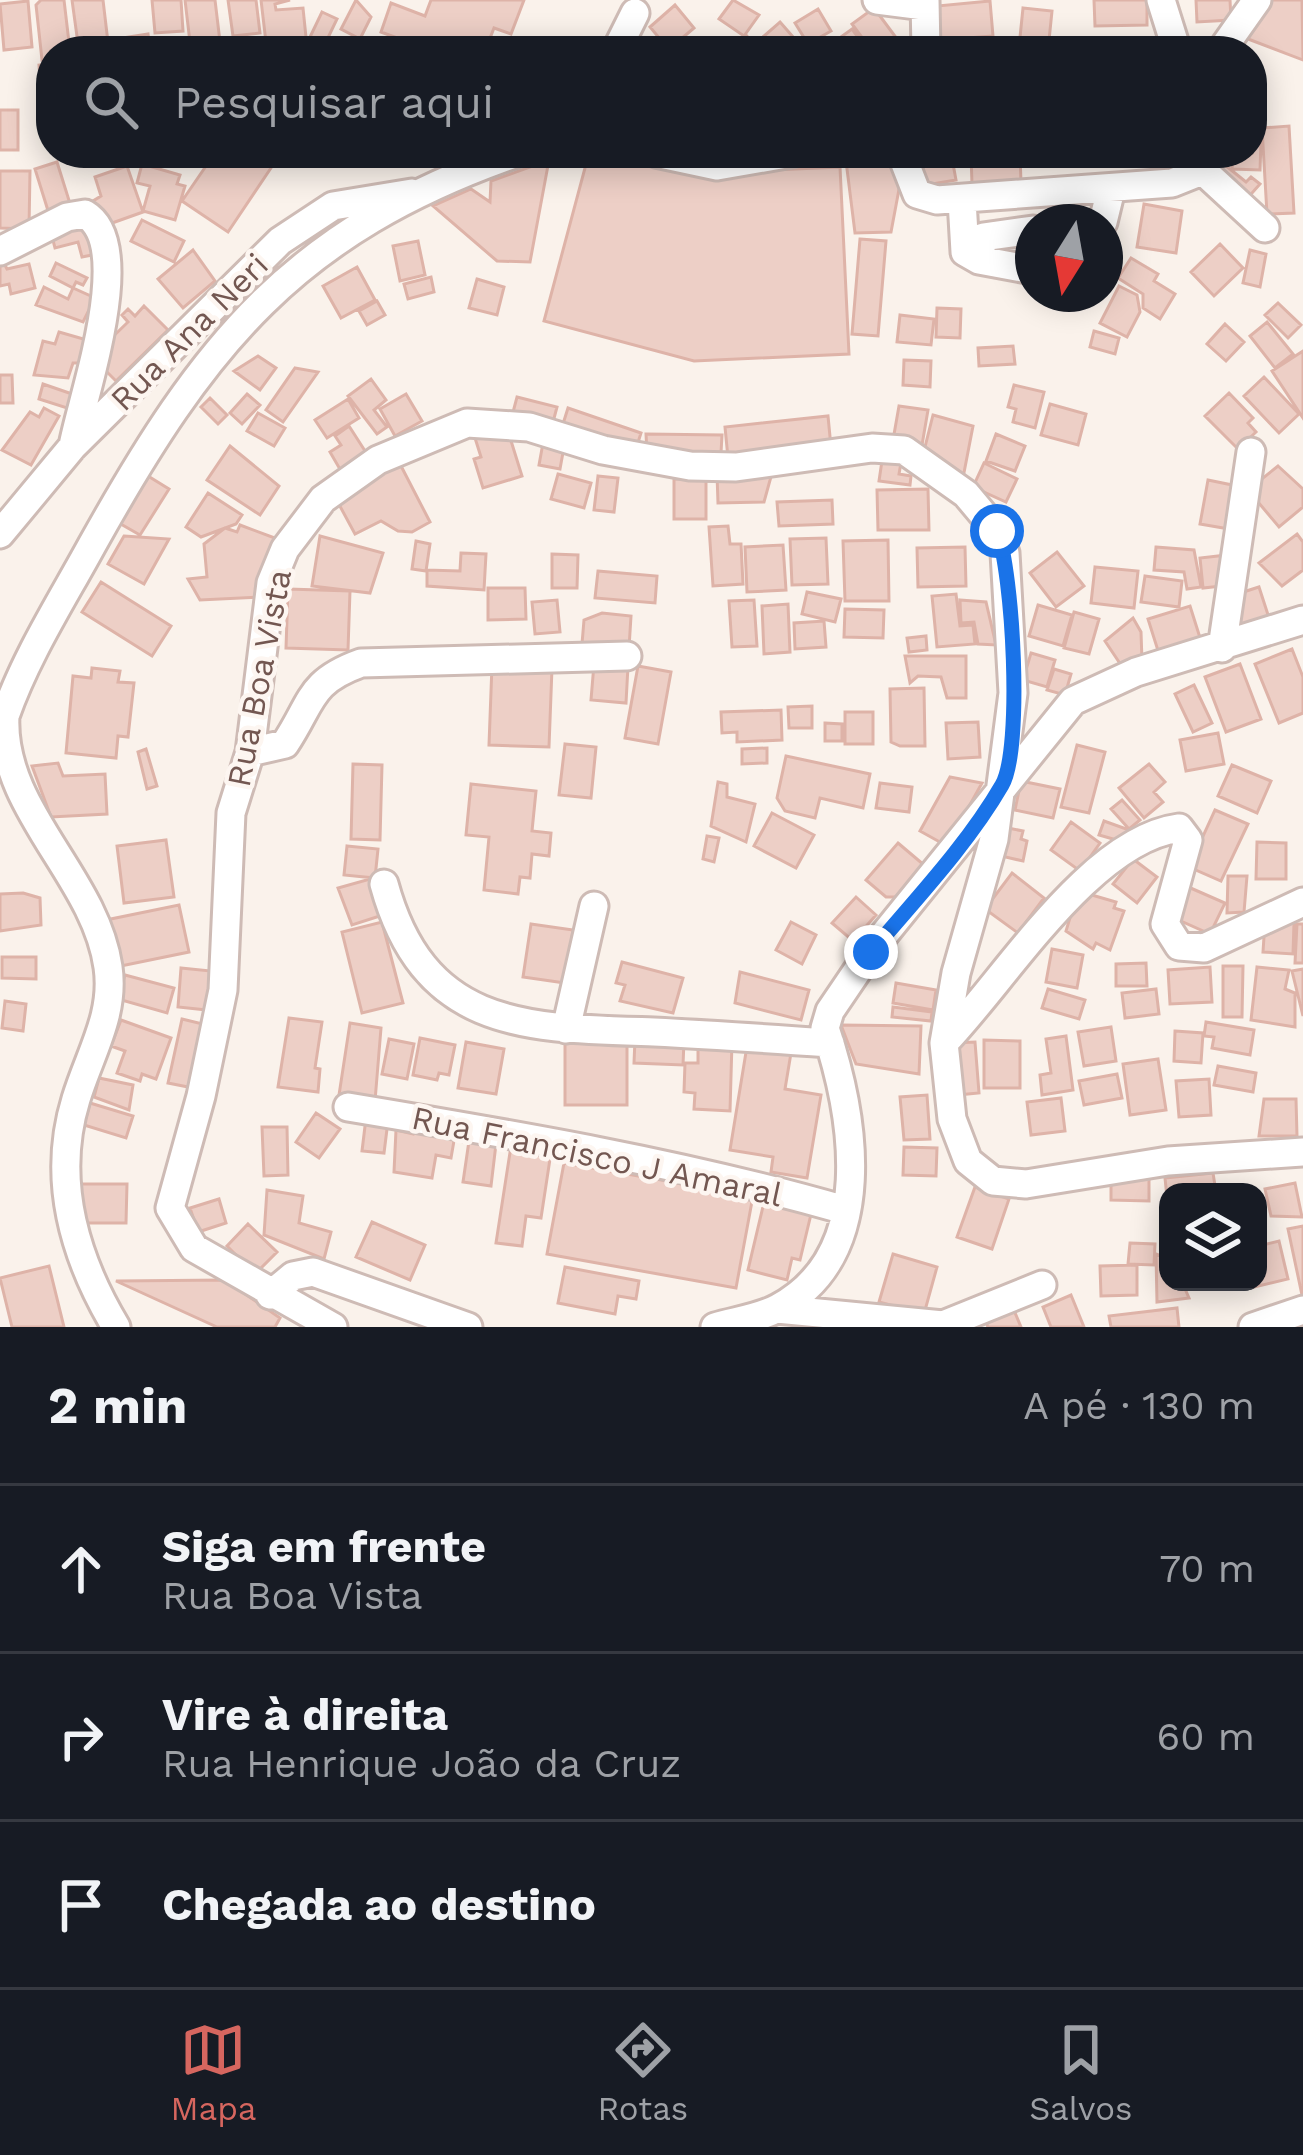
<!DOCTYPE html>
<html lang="pt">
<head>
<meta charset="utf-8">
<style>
  body { margin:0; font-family:"Work Sans",sans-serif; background:#242831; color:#f1f3f6 }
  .controls { position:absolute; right:36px; bottom:36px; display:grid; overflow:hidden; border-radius:24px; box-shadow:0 6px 30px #0003 }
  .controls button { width:108px; height:108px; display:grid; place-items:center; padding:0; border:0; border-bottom:3px solid #363941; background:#171b24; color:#f1f3f6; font:60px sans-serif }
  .compass { position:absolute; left:1015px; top:204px; width:108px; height:108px; border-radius:50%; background:#171b24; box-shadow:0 6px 30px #0003; rotate:191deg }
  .stop { position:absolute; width:36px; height:36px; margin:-27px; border:9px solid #1a73e8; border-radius:50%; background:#fff }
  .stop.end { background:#1a73e8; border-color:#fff; box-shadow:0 3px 12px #0008 }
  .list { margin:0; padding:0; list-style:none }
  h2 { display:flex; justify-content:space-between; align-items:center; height:156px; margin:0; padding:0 48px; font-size:51px }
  h2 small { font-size:39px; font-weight:400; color:#9ea1a6 }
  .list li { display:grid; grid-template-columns:78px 1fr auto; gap:36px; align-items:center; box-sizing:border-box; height:168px; padding:0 48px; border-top:3px solid #363941 }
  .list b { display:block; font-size:45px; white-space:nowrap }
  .list p { margin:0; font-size:39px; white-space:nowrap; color:#9ea1a6 }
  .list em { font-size:39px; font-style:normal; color:#9ea1a6 }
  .icon { flex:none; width:66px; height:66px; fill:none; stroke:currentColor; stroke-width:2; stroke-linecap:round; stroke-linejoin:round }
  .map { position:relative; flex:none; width:1303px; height:1327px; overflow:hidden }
  .search { position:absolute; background:#171b24; box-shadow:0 6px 30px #0003; left:36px; right:36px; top:36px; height:132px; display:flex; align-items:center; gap:30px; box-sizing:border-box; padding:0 42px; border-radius:48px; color:#9ea1a6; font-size:45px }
  .sheet { height:660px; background:#171b24 }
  nav { display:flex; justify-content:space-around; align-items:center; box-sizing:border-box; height:168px; border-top:3px solid #363941; background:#171b24; font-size:33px; color:#9ea1a6 }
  nav a { display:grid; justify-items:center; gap:6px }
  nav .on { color:#d6665f }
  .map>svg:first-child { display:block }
  .building { fill:#edcfc6; stroke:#deb3a8; stroke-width:3 }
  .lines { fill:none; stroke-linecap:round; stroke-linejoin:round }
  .minor-casing { stroke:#cebbb5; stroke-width:33 }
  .minor { stroke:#fff; stroke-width:27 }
  .route { stroke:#1a73e8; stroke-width:15 }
  .labels { text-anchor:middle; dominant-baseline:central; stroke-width:9; stroke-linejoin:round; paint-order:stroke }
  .street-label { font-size:33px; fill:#735751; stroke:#fdf6f1 }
</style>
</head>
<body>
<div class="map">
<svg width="1303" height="1327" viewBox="0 0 1303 1327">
  <rect width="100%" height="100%" fill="#faf2eb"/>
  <!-- building -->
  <path class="building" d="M41,0H64L70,51H51V59L42,60L36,5Z
    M72,0H103L109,51H79Z
    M152,0H181L183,31L155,33Z
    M185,0H215L221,50L191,51Z
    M228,0H256L260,33L233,36Z
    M261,0H290L275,4L276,10L303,8L307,47L267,51Z
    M356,0L371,17L360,39L341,29Z
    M431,0H524L511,34L494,28L485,51H418L416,45L381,32L391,3L425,16Z
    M733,0L759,15L744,36L719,19Z
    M1094,0H1147V25L1095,26Z
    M1196,0H1230L1231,20L1197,22Z
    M1265,0H1302L1303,60L1235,34Z
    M28,1L32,47L4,50L0,4Z
    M990,1L993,36L941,40L937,6Z
    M675,5L694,28L681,39L691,51H670L650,27Z
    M874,8L906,51H872L852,24Z
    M1023,8L1052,11L1048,50L1019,47Z
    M818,9L831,31L808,44L795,23Z
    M322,12L337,19L325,44L310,37Z
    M780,22L801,46L795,51H777L764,36Z
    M852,29L868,51H836L831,44Z
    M148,34L150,51H118L116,39Z
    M746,35L759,51H733Z
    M51,64V91L41,92L39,65Z
    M0,110H18V150H0Z
    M1289,126L1294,213L1267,214L1262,128Z
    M1252,141L1261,142L1260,170L1232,169L1233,153H1252Z
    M215,153H262L275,162L228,232L182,201Z
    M335,153H410L355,162Z
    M589,153H628L704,173L840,167L849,354L694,361L544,321Z
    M845,153H894L900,184L891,232L855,233Z
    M920,153H951L956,180L926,185Z
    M1020,153L1021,183L972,184L971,155Z
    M1215,157L1246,182L1251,177L1260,184L1245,201L1213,174Z
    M549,160L530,262L497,261L433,206L471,189L490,202L491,181Z
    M57,162L72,210L50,217L35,169Z
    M142,164L180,175L177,184L185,186L175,220L143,211L150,186L137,183Z
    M127,166L143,212L101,227L93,201L101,196L95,177Z
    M0,171H30L29,229L0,228Z
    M1144,204L1182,211L1176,253L1137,247Z
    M88,219L97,254L82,257L78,242L55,248L50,229Z
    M142,220L184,241L174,262L131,241Z
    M860,239L886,241L878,336L852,334Z
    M418,241L425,275L400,281L393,246Z
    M1220,244L1243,268L1214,296L1191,272Z
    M193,250L215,281L183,308L158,279Z
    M1250,250L1266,254L1260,287L1243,283Z
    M0,256L7,269L29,264L35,288L11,294L9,284L0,286Z
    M1131,258L1158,274L1154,281L1175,294L1160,319L1143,308V294L1118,278Z
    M56,263L87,278L83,285L76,282L73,288L50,276Z
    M357,267L375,300L341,318L323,286Z
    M431,277L434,292L408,299L404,284Z
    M477,279L504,287L497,315L469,308Z
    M1119,286L1137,295L1140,312L1127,337L1100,323Z
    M44,287L68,299L73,288L95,298L83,322L36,305Z
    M377,301L385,315L367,325L359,311Z
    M1278,303L1301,325L1288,338L1265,315Z
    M144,306L168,330L116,381L92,357L128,322L122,315L128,309L135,316Z
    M937,308L961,309L960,338L936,337Z
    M900,315L934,319L931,345L897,342Z
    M1267,322L1293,354L1275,368L1250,336Z
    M1225,324L1244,342L1226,361L1207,344Z
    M1094,331L1119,338L1115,354L1090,347Z
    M59,332L87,340L81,363H73L68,378L34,375L43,341L55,344Z
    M1013,346L1015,364L979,366L978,348Z
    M1303,351V418L1272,371Z
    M258,356L276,368L260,390L234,371Z
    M904,360L931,361L930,387L903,385Z
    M295,368L318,372L283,422L266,410Z
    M0,375H12L13,403H0Z
    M1264,377L1299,414L1279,433L1244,396Z
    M371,379L386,400L374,410L387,427L377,434L348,396Z
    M43,384L75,395L70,409L39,399Z
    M1014,385L1044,392L1035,428L1013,422L1016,409L1008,407Z
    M1229,393L1253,418L1248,423L1256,432L1238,449L1205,416Z
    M247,394L260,405L242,424L230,413Z
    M406,394L422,421L395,436L380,409Z
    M517,397L557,407L552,426L512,416Z
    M210,398L227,415L218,424L201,407Z
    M348,399L359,418L327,438L315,420Z
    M1050,404L1086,414L1078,445L1041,435Z
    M899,406L928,410L922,445L893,440Z
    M44,408L59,416L31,465L2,450L30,412L39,417Z
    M568,408L641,433L635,452L562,427Z
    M258,413L285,428L274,446L247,431Z
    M933,415L973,426L962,483L923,455Z
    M828,416L831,447L728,458L725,427Z
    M349,426L367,454L341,471L330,452L341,445L335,436Z
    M507,428L522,476L483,488L474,459L481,457L475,438Z
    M646,434L722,435L721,453H647Z
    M996,434L1025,446L1015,471L986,461Z
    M543,443L564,447L560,469L539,465Z
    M230,446L279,486L260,515L207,480Z
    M883,454L902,457L899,474L911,476L910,485L879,481Z
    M984,463L1017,479L1006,502L973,487Z
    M400,464L430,522L412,532L398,531L381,521L355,534L335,497Z
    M1278,466L1303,489V507L1279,527L1248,490Z
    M772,473L764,502L718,503L717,474Z
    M558,474L591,483L584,508L551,499Z
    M148,476L169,489L140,535L119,523Z
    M598,476L618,478L614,512L594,510Z
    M674,479H706V519H674Z
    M1208,480L1237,486L1229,529L1200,524Z
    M928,489L929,530H878L877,490Z
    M208,493L242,515L236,524L201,537L186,527Z
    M832,500L833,524L779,526L777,502Z
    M240,525L280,540L259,597L200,600L188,579L207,577L204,544L225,528L237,532Z
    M728,526L730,544H741L743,584L713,586L709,527Z
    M1297,534L1303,542V570L1282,586L1259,563Z
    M124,536L169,539L144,584L108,564Z
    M320,536L383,553L370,593L312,586Z
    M826,538L828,584L792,585L790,539Z
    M888,540L889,601H845L843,541Z
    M416,541L430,544L426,571L412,569Z
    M783,545L786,590L747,592L745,547Z
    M965,547L966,586L918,587L917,548Z
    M1156,547L1194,550L1201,587L1187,589L1184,572L1154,570Z
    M1057,552L1084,586L1056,607L1030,573Z
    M461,553L486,554L484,590L427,586V570L460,571Z
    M552,554L578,555L577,588H552Z
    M1227,555L1231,585L1203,588L1200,558Z
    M1095,567L1138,571L1134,608L1091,603Z
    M598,571L657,576L655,603L595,598Z
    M1145,576L1182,581L1179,607L1141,602Z
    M101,582L171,626L152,656L82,612Z
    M1259,587L1271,624L1228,638L1234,595Z
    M488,588H525L526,619L488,620Z
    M288,589L350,591L348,650L286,648Z
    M807,592L841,599L835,622L802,614Z
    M956,594L960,626L973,625L975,644L937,647L932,596Z
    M557,600L560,632L535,634L532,602Z
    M754,600L757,646L732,647L729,601Z
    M960,600L986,602L996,645L978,644L974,622L961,623Z
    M788,604L790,652L764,654L762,606Z
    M1038,605L1072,615L1063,646L1029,636Z
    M1190,606L1202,644L1160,657L1148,619Z
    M845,609L884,610L883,638L844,637Z
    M1074,612L1099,619L1089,654L1064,648Z
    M602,613L631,616L629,648L582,644L584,620Z
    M1133,618L1141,632L1142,661L1123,668L1105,641Z
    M824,621L826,647L795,649L794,623Z
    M926,636L927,650L909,652L907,638Z
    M1292,649L1303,677V713L1279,723L1255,664Z
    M1031,653L1055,660L1047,687L1023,680Z
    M905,656H966V698H947L941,677L918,676L910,683Z
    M594,664L628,666L626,703L591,700Z
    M1240,664L1261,719L1226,732L1205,677Z
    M492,665L552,668L549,747L489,745Z
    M638,666L671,672L658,744L625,738Z
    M92,668L120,671L118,682L134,683L128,737L118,736L116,758L66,753L73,676L91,678Z
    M1054,669L1071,674L1065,695L1047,690Z
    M1194,685L1212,723L1193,732L1175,694Z
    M924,688L925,746H900L891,742L890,689Z
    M812,706V728H789L788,707Z
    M781,710L782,740L737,742V732L722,733L721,712Z
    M845,712H873V744H845Z
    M978,722L980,757L948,759L946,723Z
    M825,723L842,724V741H825Z
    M1218,733L1224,764L1186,771L1180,740Z
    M565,744L596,747L591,798L559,795Z
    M1077,745L1105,752L1089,813L1061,807Z
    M767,748V763L742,764V749Z
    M146,749L157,786L147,789L138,752Z
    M786,756L870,774L863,808L820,798L815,818L785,811L777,798Z
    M58,763L63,776L105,774L107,814L51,817L32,766Z
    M353,764L382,765L380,840L351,839Z
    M1149,764L1165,782L1154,792L1163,802L1144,818L1119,788Z
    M1232,765L1271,781L1257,813L1218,796Z
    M950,777L982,783L947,846L920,831Z
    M1021,781L1060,789L1053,818L1015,810Z
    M718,782L727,784V797L755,804L746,842L711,826Z
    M880,783L912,787L909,812L876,808Z
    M471,784L536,791L532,831L551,833L549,856L532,854L530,878L520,877L518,894L484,890L489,837L466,835Z
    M1122,800L1140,820L1129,829L1111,809Z
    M1215,810L1248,824L1221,881L1189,867Z
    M772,813L814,835L796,868L754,846Z
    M1104,821L1132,831L1120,841L1099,835Z
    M1071,822L1100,843L1080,871L1051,850Z
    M1008,828L1023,831L1021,839L1027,841L1023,861L1001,856Z
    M707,836L719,838L714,862L703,859Z
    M166,840L174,897L124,903L117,846Z
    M1257,842L1286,843V879H1256Z
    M898,843L924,865L896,897H886L866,880Z
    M347,846L378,849L375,878L344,875Z
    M1133,859L1157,877L1137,903L1113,884Z
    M1012,873L1044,898L1018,933L985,909Z
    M1228,876H1247L1244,912L1227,913Z
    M370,879L386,914L352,925L338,888Z
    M1186,886L1225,903L1210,934L1172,917Z
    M1078,891L1116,902L1114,908L1124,911L1110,950L1096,943L1093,949L1066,931Z
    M23,893L40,898L41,925L0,931V894Z
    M856,897L876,915L853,941L832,923Z
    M179,905L189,952L116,967L106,920Z
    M1265,921L1294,923L1293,954L1263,952Z
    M382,922L403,1003L362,1013L342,932Z
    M791,922L816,935L802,964L776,950Z
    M531,924L573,930L565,983L523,977Z
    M1297,924H1303V963H1295Z
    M1052,949L1083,955L1077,988L1046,982Z
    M2,957H36V979L2,978Z
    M622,962L683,978L673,1013L620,1001L625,985L616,983Z
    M1146,963L1147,986H1116V964Z
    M1223,966H1243L1242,1017H1223Z
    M1210,967L1212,1002L1170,1004L1168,970Z
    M1257,967L1289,970L1285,989L1295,993V1027L1251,1020Z
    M181,968L211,971L207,1010L178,1007Z
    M1303,969V1016L1292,971Z
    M740,972L809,990L801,1020L735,1003Z
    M125,975L174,988L167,1013L118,999Z
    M896,983L936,990L933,1010L893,1003Z
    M1048,989L1085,1000L1079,1019L1042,1008Z
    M1156,989L1159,1014L1125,1018L1122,993Z
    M5,1001L26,1004L23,1031L2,1028Z
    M893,1007L932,1012L931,1021L892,1017Z
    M289,1018L322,1022L315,1068L320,1069L318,1092L278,1087Z
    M182,1019L207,1025L193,1088L168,1083Z
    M121,1020L171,1038L156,1079L142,1074L140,1081L117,1073L125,1051L111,1046Z
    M1206,1022L1254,1030L1250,1055L1212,1048L1214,1037L1204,1036Z
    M350,1023L381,1028L375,1101L339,1095Z
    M841,1025L921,1026L919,1074L856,1064Z
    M1111,1027L1116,1061L1084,1066L1078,1032Z
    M1175,1031L1203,1033L1201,1063L1174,1061Z
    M1066,1036L1073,1090L1042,1095L1040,1075L1051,1073L1046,1039Z
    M420,1038L455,1045L449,1075L439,1073L437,1080L413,1075Z
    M389,1039L414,1044L407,1079L382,1074Z
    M565,1039L627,1040V1105H565Z
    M635,1039L684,1041L683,1065L634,1063Z
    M748,1040L792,1047L785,1089L821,1095L807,1178L771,1172L773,1157L730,1150Z
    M984,1040L1020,1041V1088H984Z
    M698,1041L732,1042L730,1111L694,1109L695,1093L684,1092L685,1063H698Z
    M466,1042L504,1049L496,1094L458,1088Z
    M975,1042L979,1093L957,1095L953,1043Z
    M1158,1059L1166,1110L1130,1115L1123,1064Z
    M1218,1066L1256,1073L1253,1092L1214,1085Z
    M1117,1074L1122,1098L1084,1105L1079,1081Z
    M99,1078L133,1085L129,1110L94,1097Z
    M1209,1079L1211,1115L1179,1117L1176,1081Z
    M927,1095L930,1139L904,1140L900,1097Z
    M1061,1098L1065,1131L1031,1135L1027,1102Z
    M1264,1099H1296L1297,1136H1259Z
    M90,1103L133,1116L126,1138L84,1125Z
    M316,1113L340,1129L319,1158L296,1142Z
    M366,1118L388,1121L384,1153L362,1151Z
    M262,1127H287L288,1175L264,1176Z
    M414,1127L455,1135L451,1158L436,1155L432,1178L394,1172L396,1130L413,1134Z
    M469,1141L496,1144L491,1186L463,1182Z
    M511,1146L550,1159L541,1218L526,1216L522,1246L496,1243Z
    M904,1147L937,1148L936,1176L903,1175Z
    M564,1163L753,1196L736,1288L547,1254Z
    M1213,1173L1216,1192H1168V1207L1165,1178Z
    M1111,1177L1149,1178V1201L1111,1200Z
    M1295,1183L1302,1217L1271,1216L1265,1189Z
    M78,1184H127L126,1223H77Z
    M975,1187L1009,1199L992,1249L957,1237Z
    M267,1190L303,1196L299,1223L331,1232L324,1259L264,1235Z
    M765,1198L812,1210L800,1260L792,1258L787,1280L748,1270Z
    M219,1199L226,1223L198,1232L190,1208Z
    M372,1222L425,1245L410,1280L356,1257Z
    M248,1224L277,1252L255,1274L227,1246Z
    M1258,1225L1263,1245L1279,1241L1288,1279L1254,1287Z
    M1303,1226V1294L1302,1295L1288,1229Z
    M1130,1243L1155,1244L1154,1265L1128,1264Z
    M893,1254L937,1267L924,1314L879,1302Z
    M1156,1254L1168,1259V1282H1182L1189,1298L1157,1302Z
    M1137,1265V1295L1101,1296L1100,1266Z
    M49,1266L64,1327H12L0,1278Z
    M565,1267L639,1281L636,1299L618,1296L615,1314L558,1303Z
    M225,1280L280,1318L275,1327H217L116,1281Z
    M1071,1295L1084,1327H1051L1043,1307Z
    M1013,1308L1021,1327H988L985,1320Z
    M1177,1308L1179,1327H1111L1109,1316Z"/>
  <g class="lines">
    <!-- minor casing -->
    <g class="minor-casing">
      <path id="minor" d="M877,0L924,6
        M925,0L926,51
        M1161,0L1177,51
        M616,51L635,13
        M1221,51L1257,0
        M656,153L717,166L792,153
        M901,153L917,194L937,200L1172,183L1197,173L1207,153
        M1201,169L1265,228
        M962,200L965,252L979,260L1033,270
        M1103,222L1111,189
        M0,251L67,217L85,214C137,245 82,397 73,446
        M979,260L983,237L1033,230
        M0,534L73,446L280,241L333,206L412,193
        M1222,648L1251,452
        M250,752L285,744C313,702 308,682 361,663L627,656
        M384,884C424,1030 526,1028 654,1032C713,1035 772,1039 830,1043
        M566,1029L594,906
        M944,1043C1003,983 1089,840 1179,828L1188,840L1165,924L1179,946L1204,948L1303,902
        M348,1107C516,1135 682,1163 845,1210
        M270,1295L293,1276L313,1272L468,1327
        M777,1309L943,1325L1042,1285
        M116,1327C74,1257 51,1180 76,1099C90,1053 115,1015 108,967C95,876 0,810 5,716C26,656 62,600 92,545C204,344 293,231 517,153
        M333,1327L194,1248L170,1208L201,1096L223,990L231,813L250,752L271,583L285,549L323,499L378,460L467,423L529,427L603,450L690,466L736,467L872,448L904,450L966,494L997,531L1005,553L1013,693L994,839L956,973L944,1043L952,1119L968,1161L993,1181L1026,1184L1168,1161L1303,1152
        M715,1327C735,1321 760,1318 778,1308C879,1254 854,1115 825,1028L830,1011L870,952L1073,701L1136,672L1303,620
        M1253,1327L1303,1310"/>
    </g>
    <!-- minor -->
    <use href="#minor" class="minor"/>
  </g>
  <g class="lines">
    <!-- route -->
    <path class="route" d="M871,952C915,900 968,844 1002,785C1023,749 1013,572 997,531"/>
  </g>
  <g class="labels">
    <!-- street labels -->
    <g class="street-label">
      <text transform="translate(189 332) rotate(-45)">Rua Ana Neri</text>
      <text transform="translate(259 678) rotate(-79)">Rua Boa Vista</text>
      <text transform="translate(597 1156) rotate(12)">Rua Francisco J Amaral</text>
    </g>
  </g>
</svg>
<div class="controls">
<button><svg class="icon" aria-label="layers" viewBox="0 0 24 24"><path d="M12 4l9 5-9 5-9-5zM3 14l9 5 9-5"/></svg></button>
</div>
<svg class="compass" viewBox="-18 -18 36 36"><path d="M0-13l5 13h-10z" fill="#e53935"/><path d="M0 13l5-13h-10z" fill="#9ea1a6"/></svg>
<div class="stop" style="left:997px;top:531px"></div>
<div class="stop end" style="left:871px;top:952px"></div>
<div class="search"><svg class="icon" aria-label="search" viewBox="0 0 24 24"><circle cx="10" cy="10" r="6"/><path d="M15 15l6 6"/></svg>Pesquisar aqui</div>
</div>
<section class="sheet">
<h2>2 min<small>A pé · 130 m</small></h2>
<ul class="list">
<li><svg class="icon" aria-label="ahead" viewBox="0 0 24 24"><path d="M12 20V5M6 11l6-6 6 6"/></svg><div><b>Siga em frente</b><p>Rua Boa Vista</p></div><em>70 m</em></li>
<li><svg class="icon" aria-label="right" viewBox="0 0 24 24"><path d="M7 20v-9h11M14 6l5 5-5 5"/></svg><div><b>Vire à direita</b><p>Rua Henrique João da Cruz</p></div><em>60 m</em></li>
<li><svg class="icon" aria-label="arrive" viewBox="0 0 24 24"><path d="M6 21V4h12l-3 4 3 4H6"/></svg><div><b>Chegada ao destino</b></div></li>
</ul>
</section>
<nav>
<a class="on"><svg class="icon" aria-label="map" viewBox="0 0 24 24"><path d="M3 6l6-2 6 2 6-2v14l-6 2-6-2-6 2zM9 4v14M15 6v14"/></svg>Mapa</a>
<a><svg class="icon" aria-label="directions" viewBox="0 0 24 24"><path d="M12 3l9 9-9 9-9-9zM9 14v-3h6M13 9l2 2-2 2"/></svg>Rotas</a>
<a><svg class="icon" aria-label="saved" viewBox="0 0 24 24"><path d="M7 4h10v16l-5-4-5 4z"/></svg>Salvos</a>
</nav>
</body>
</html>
